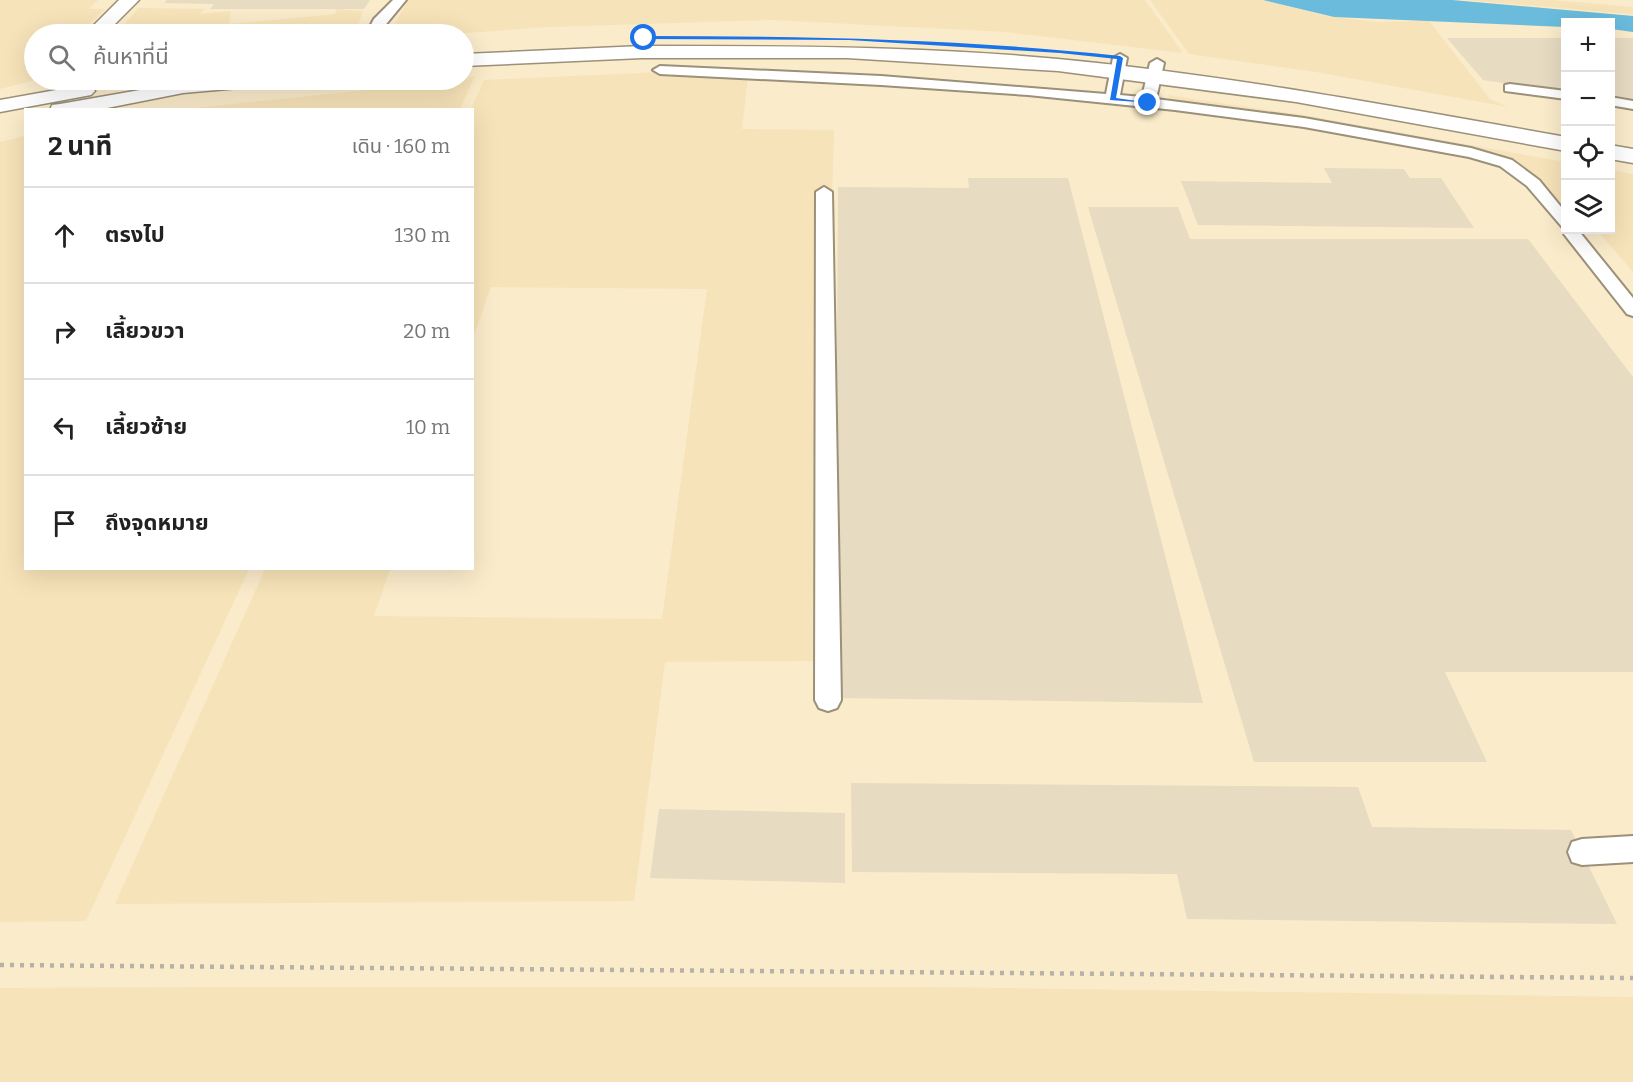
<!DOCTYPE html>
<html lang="th">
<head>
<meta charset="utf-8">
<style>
  body { margin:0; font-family:Bitter,"Noto Sans Thai",serif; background:#f6f6f6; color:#222 }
  .controls { position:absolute; right:18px; top:18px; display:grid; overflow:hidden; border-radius:0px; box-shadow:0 6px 24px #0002 }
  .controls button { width:54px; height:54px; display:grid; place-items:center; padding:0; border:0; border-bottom:2px solid #e0e0e0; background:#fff; color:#222; font:30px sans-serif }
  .stop { position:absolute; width:18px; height:18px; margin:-14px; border:4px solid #1a73e8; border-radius:50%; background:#fff }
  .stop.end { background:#1a73e8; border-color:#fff; box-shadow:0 2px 6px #0008 }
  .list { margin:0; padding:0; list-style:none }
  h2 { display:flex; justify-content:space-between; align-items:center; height:78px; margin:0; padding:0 24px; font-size:26px }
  h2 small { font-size:20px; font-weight:400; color:#767676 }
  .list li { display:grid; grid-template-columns:39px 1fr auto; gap:18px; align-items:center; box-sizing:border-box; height:96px; padding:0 24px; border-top:2px solid #e0e0e0 }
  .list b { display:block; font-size:22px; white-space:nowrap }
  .list em { font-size:20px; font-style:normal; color:#767676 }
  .icon { flex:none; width:33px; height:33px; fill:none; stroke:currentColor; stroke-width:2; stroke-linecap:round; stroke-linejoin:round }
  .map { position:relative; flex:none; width:1633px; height:1082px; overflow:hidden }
  .search { position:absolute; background:#fff; box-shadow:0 6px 24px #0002; left:24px; top:24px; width:450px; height:66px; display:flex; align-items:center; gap:15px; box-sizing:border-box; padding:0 21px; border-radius:33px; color:#767676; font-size:22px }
  .panel { position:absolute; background:#fff; box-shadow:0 6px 24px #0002; left:24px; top:108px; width:450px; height:462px; border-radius:0px }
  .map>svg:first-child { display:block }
  .built { fill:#faebca; fill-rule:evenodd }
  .green { fill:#f7e3b9 }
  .water { fill:#6abbdc }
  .building { fill:#e7dbc2 }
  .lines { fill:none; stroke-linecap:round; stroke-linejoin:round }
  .service-casing { stroke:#9b9079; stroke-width:4 }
  .minor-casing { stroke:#9b9079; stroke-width:3 }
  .path { stroke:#b7b2a8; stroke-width:4.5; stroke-dasharray:4 6; stroke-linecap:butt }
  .service { fill:#fff; fill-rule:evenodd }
  .minor { fill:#fff; fill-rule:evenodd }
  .route { fill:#1a73e8 }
</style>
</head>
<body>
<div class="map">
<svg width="1633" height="1082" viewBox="0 0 1633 1082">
  <rect width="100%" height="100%" fill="#fef9ef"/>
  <!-- built -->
  <path class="built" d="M0,0H1633V1082H0ZM1566,22H1610V230H1566ZM34,34H464V80H34ZM26,110H472V568H26Z"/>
  <!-- green -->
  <path class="green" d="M0,0H98L89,9H105L80,34H34L35,80L0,89Z
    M408,0H1145L1183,53L1006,32L773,20L548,27L454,34H389Z
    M1150,0H1263L1326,16L1376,22L1429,21L1490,99L1508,107L1316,72L1189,54Z
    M1463,0H1551L1633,7V14Z
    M139,8L205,9L200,14L231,11L229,24L335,14L336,9L363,11L355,34H115Z
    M749,68L742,129L834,130L819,661L665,662L634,901L115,904L265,569H390L374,616L662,619L707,289L491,287L473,338L471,109L484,80Z
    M475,76L460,109H185L464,80Z
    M1167,95L1303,115L1565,162V206L1552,205L1509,166L1451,150L1173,104Z
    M25,136L26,568L249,569L86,921L0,922V142Z
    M1611,170L1633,174V272L1597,230H1610Z
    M217,987H927L1633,997V1082H0V988Z"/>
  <!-- water -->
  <path class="water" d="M1263,0H1452L1633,16V32L1611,29L1610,22H1566L1565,27L1334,17Z"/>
  <!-- building -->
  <path class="building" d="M167,0H370L364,9H210L214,4L164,3Z
    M1447,38H1566V92L1483,80Z
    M1610,38H1633V101L1610,98Z
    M1324,168L1404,169L1410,178H1441L1474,228L1198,225L1181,181L1332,183Z
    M968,178H1068L1203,703L835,698L838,187L969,188Z
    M1088,207H1178L1190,239H1528L1633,377V672H1445L1487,762H1254Z
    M851,783L1358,787L1372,827L1571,830L1617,924L1187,919L1177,874L852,872Z
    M659,809L845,813V883L650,878Z"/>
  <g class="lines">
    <!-- service casing -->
    <g class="service-casing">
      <path id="service" d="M393,0H406L378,34H366L374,19Z
        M1120,54L1127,58L1120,95L1142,97L1150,63L1157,59L1164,63L1156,99L1304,118L1471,148L1512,160L1539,180L1566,213V230H1578L1633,298V316L1627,314L1564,234L1563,228L1527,186L1500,166L1469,157L1304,127L1175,110L1028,95L881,85L660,74L653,70L660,66L881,76L1106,94L1113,58Z
        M1510,84L1566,91V99L1505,91V85Z
        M1610,97L1633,101V109L1610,105Z
        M824,187L832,192L841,700L837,708L828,711L819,708L815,700L816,192Z
        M1633,836V862L1582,865L1572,862L1568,852L1572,842L1582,839Z"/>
    </g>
    <!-- minor casing -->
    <g class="minor-casing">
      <path id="minor" d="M119,0H139L105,34H85Z
        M642,46C781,46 919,46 1058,59C1228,75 1397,107 1566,137V151L1296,102L1058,71L847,58H642L464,66V54Z
        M197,80H273L270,84L263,86L183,93L97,110H50L52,105L60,104Z
        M84,85L91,87L95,91L91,95L0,112V100Z
        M1610,145L1633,149V163L1610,159Z"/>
    </g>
    <!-- path -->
    <path class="path" d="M0,965L1633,978"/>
    <!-- service -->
    <use href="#service" class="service"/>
    <!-- minor -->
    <use href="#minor" class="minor"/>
  </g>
  <!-- route -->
  <path class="route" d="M644,36C803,36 962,39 1120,56L1123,58L1116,98L1151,103L1110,100L1117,59L1060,53L849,40L642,39Z"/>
</svg>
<div class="controls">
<button>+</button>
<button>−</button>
<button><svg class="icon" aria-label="locate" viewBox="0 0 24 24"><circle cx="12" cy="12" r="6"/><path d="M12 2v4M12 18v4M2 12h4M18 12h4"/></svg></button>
<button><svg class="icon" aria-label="layers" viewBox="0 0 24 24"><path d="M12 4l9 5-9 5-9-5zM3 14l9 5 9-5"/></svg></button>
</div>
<div class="stop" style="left:644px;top:38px"></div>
<div class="stop end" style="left:1148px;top:103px"></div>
<div class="search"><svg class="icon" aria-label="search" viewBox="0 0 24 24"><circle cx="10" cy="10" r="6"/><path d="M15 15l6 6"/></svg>ค้นหาที่นี่</div>
<section class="panel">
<h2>2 นาที<small>เดิน · 160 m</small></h2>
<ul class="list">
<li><svg class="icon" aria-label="ahead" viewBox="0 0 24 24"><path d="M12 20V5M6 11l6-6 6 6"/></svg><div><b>ตรงไป</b></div><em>130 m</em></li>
<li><svg class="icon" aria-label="right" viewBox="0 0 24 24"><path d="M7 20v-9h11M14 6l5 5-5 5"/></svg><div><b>เลี้ยวขวา</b></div><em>20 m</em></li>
<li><svg class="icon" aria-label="left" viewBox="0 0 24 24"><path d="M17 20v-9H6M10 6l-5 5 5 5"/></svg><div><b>เลี้ยวซ้าย</b></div><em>10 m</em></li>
<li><svg class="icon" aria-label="arrive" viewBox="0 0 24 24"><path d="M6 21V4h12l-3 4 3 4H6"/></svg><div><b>ถึงจุดหมาย</b></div></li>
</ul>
</section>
</div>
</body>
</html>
